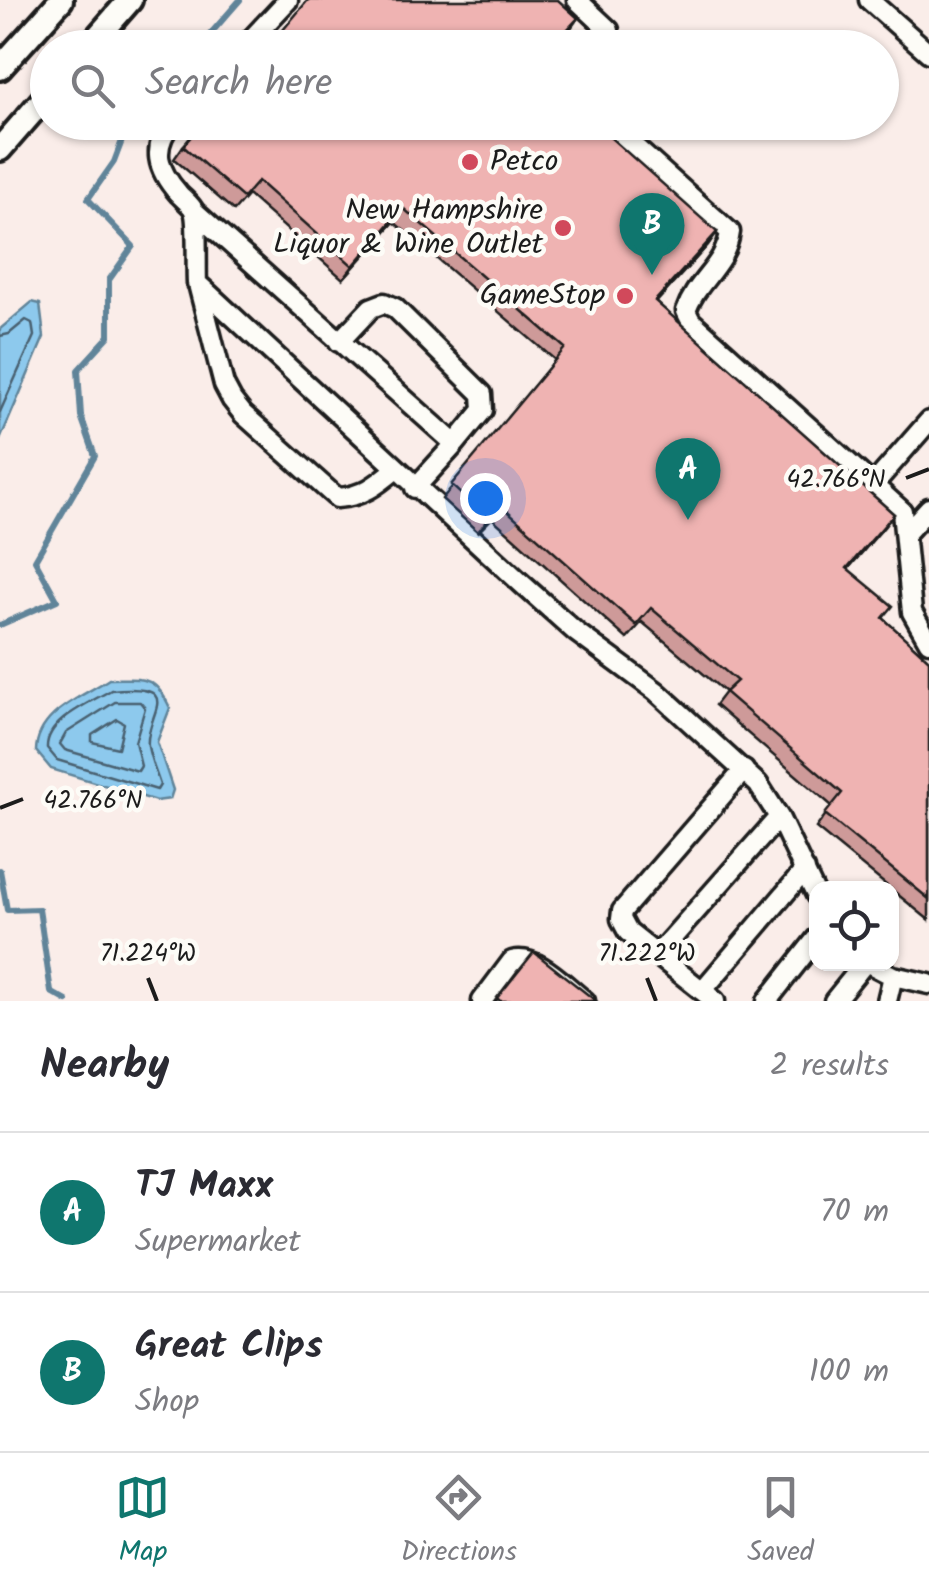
<!DOCTYPE html>
<html lang="en">
<head>
<meta charset="utf-8">
<style>
  body { margin:0; font-family:Kalam,sans-serif; background:#f7f7f7; color:#2b2b33 }
  .controls { position:absolute; right:30px; bottom:30px; display:grid; overflow:hidden; border-radius:20px; box-shadow:0 2px 8px #0004 }
  .controls button { width:90px; height:90px; display:grid; place-items:center; padding:0; border:0; border-bottom:2px solid #e1e1e2; background:#fff; color:#2b2b33; font:50px sans-serif }
  .you { position:absolute; left:485px; top:498px; width:35px; height:35px; margin:-25px; border:8px solid #fff; border-radius:50%; background:#1a73e8; box-shadow:0 0 0 15px #1a73e833 }
  .badge { display:grid; place-items:center; width:65px; height:65px; border-radius:50%; background:#0f766e; color:#fff; font-size:32px; font-weight:700 }
  .pin { position:absolute; translate:-50% -82px; filter:drop-shadow(0 2px 5px #0008) }
  .pin::after { content:''; position:absolute; top:52px; width:35px; height:30px; background:inherit; clip-path:polygon(0 0,100% 0,50% 100%) }
  .list { margin:0; padding:0; list-style:none }
  h2 { display:flex; justify-content:space-between; align-items:center; height:130px; margin:0; padding:0 40px; font-size:42px }
  h2 small { font-size:32px; font-weight:400; color:#7c7c81 }
  .list li { display:grid; grid-template-columns:65px 1fr auto; gap:30px; align-items:center; box-sizing:border-box; height:160px; padding:0 40px; border-top:2px solid #e1e1e2 }
  .list b { display:block; font-size:38px; white-space:nowrap }
  .list p { margin:0; font-size:32px; white-space:nowrap; color:#7c7c81 }
  .list em { font-size:32px; font-style:normal; color:#7c7c81 }
  .icon { flex:none; width:55px; height:55px; fill:none; stroke:currentColor; stroke-width:2; stroke-linecap:round; stroke-linejoin:round }
  .map { position:relative; flex:none; width:929px; height:1001px; overflow:hidden }
  .search { position:absolute; background:#fff; box-shadow:0 2px 8px #0004; left:30px; right:30px; top:30px; height:110px; display:flex; align-items:center; gap:25px; box-sizing:border-box; padding:0 35px; border-radius:55px; color:#7c7c81; font-size:38px }
  .sheet { height:450px; background:#fff }
  nav { display:flex; justify-content:space-around; align-items:center; box-sizing:border-box; height:140px; border-top:2px solid #e1e1e2; background:#fff; font-size:28px; color:#7c7c81 }
  nav a { display:grid; justify-items:center; gap:5px }
  nav .on { color:#0f766e }
  .map>svg:first-child { display:block }
  .water { fill:#8dc9ed; stroke:#608499; stroke-width:2.5 }
  .lines { fill:none; stroke-linecap:round; stroke-linejoin:round }
  .shore { stroke:#496170; stroke-width:2.5 }
  .stream { stroke:#608499; stroke-width:6 }
  .minor-casing { stroke:#1c1c1c; stroke-width:25 }
  .major-casing { stroke:#1c1c1c; stroke-width:30 }
  .minor { stroke:#fdfcf7; stroke-width:18 }
  .major { stroke:#fdfcf7; stroke-width:22 }
  .wall { fill:#ce9a99; stroke:#1c1c1c; stroke-width:2.5 }
  .shaded-wall { fill:#a77d7d; stroke:#1c1c1c; stroke-width:2.5 }
  .building { fill:#efb3b2; stroke:#1c1c1c; stroke-width:2.5 }
  .ticks { fill:none; stroke:#1c1c1c; stroke-width:4 }
  .poi-dot { fill:#d1495b; stroke:#fdfcf7; stroke-width:4 }
  .labels { text-anchor:middle; dominant-baseline:central; stroke-width:9; stroke-linejoin:round; paint-order:stroke }
  .poi-label { font-size:30px; fill:#1c1c1c; stroke:#fdfcf7; text-anchor:end }
  .ticks-label { font-size:25px; text-anchor:middle; fill:#1c1c1c; stroke:#fdfcf7; stroke-width:9; stroke-linejoin:round; paint-order:stroke }
</style>
</head>
<body>
<div class="map">
<svg width="929" height="1001" viewBox="0 0 929 1001">
  <rect width="100%" height="100%" fill="#faede9"/>
  <filter id="ink" filterUnits="userSpaceOnUse"><feTurbulence type="fractalNoise" baseFrequency=".01" numOctaves="2"/><feDisplacementMap in="SourceGraphic" scale="20" xChannelSelector="R" yChannelSelector="G"/><feConvolveMatrix kernelMatrix="1 2 1 2 8 2 1 2 1" color-interpolation-filters="sRGB"/></filter>
  <g filter="url(#ink)">
    <!-- water -->
    <path class="water" d="M32,302L40,304L44,337L0,440V329Z
      M109,679C143,679 155,674 170,708L157,742L173,790L170,799L156,801L51,769L36,751C37,713 80,698 109,679Z"/>
    <g class="lines">
      <!-- shore -->
      <path class="shore" d="M0,336L9,334L26,320L32,323L34,336L0,412
        M111,690C189,683 144,715 148,746C150,759 156,772 160,785L157,790L57,760L47,748C46,720 90,703 111,690Z
        M115,702H140L145,708L135,742L141,766L138,771L65,750L60,744L66,733Z
        M117,719L124,723L118,748L92,742V735Z"/>
      <!-- stream -->
      <path class="stream" d="M198,48L240,0
        M0,625L57,600L35,560L95,456L81,416L78,370L109,336V280L133,246L88,199L114,162L129,122
        M0,870L7,910L39,909L51,992L67,1001"/>
      <!-- minor casing -->
      <g class="minor-casing">
        <path id="minor" d="M577,0L609,30L592,48
          M869,0L929,53
          M243,48L288,0
          M172,122C151,148 157,169 178,193C182,198 192,205 194,211C198,220 196,269 197,283L521,583L576,632L656,691L758,784L779,817L816,895
          M607,122L730,232C726,265 696,281 686,311L691,321L902,511L912,612L929,642
          M194,211L455,444L415,488
          M198,284L224,385L232,400L243,414L337,498C362,497 377,485 396,469
          M339,342L371,308L384,303L395,308L482,394L483,410L455,444
          M874,484L929,421
          M907,532L929,508
          M657,955L779,817
          M870,964L893,976L929,984
          M702,991L805,870
          M482,1001L512,961C538,954 565,986 585,1001
          M715,1001L628,932L621,919L622,911L744,770
          M767,1001L816,939
          M834,1001L864,964
          M887,1001L893,976"/>
      </g>
      <!-- major casing -->
      <g class="major-casing">
        <path id="major" d="M88,48L130,0
          M0,68L61,0
          M0,149L48,94"/>
      </g>
      <!-- minor -->
      <use href="#minor" class="minor"/>
      <!-- major -->
      <use href="#major" class="major"/>
    </g>
    <!-- wall -->
    <path class="wall" d="M183,146L717,232L708,245L656,302L894,514L848,569L884,619L929,660V920L816,828L832,806L715,705L725,692L642,622L627,639L492,518L478,532L442,499L555,360L394,222L343,279L248,195L234,211L174,159Z"/>
    <!-- shaded-wall -->
    <path class="shaded-wall" d="M578,18L569,31L554,48H550Z
      M403,208L394,222L343,279L353,266Z
      M717,232L708,245L646,314L655,301Z
      M501,505L492,518L478,532L488,519Z
      M894,514L884,527L837,582L847,568Z"/>
    <!-- building -->
    <path class="building" d="M308,0H558L578,18L550,48H268Z
      M203,122H593L717,232L655,301L894,514L847,568L893,606L883,618L929,660V899L825,814L842,793L725,692L737,681L651,608L636,625L501,505L488,519L451,485L565,348L403,208L353,266L258,181L243,198L183,146Z
      M534,952L596,1001H500L497,998Z"/>
  </g>
  <!-- ticks -->
  <path class="ticks" d="M906,478L929,469M0,808L23,799M148,978L157,1001M647,978L656,1001"/>
  <!-- markers -->
  <g class="poi-dot">
    <circle cx="470" cy="162" r="10"/>
    <circle cx="563" cy="228" r="10"/>
    <circle cx="625" cy="296" r="10"/>
  </g>
  <g class="labels">
    <!-- poi labels -->
    <g class="poi-label">
      <text x="490" y="162" text-anchor="start">Petco</text>
      <text x="543" y="211">New Hampshire<tspan x="543" dy="34">Liquor &amp; Wine Outlet</tspan></text>
      <text x="605" y="296">GameStop</text>
    </g>
  </g>
  <g class="ticks-label">
    <text x="836" y="487">42.766°N</text>
    <text x="93" y="808">42.766°N</text>
    <text x="148" y="961">71.224°W</text>
    <text x="647" y="961">71.222°W</text>
  </g>
</svg>
<div class="controls">
<button><svg class="icon" aria-label="locate" viewBox="0 0 24 24"><circle cx="12" cy="12" r="6"/><path d="M12 2v4M12 18v4M2 12h4M18 12h4"/></svg></button>
</div>
<div class="you"></div>
<div class="pin badge" style="left:688px;top:520px">A</div>
<div class="pin badge" style="left:652px;top:275px">B</div>
<div class="search"><svg class="icon" aria-label="search" viewBox="0 0 24 24"><circle cx="10" cy="10" r="6"/><path d="M15 15l6 6"/></svg>Search here</div>
</div>
<section class="sheet">
<h2>Nearby<small>2 results</small></h2>
<ul class="list">
<li><span class="badge">A</span><div><b>TJ Maxx</b><p>Supermarket</p></div><em>70 m</em></li>
<li><span class="badge">B</span><div><b>Great Clips</b><p>Shop</p></div><em>100 m</em></li>
</ul>
</section>
<nav>
<a class="on"><svg class="icon" aria-label="map" viewBox="0 0 24 24"><path d="M3 6l6-2 6 2 6-2v14l-6 2-6-2-6 2zM9 4v14M15 6v14"/></svg>Map</a>
<a><svg class="icon" aria-label="directions" viewBox="0 0 24 24"><path d="M12 3l9 9-9 9-9-9zM9 14v-3h6M13 9l2 2-2 2"/></svg>Directions</a>
<a><svg class="icon" aria-label="saved" viewBox="0 0 24 24"><path d="M7 4h10v16l-5-4-5 4z"/></svg>Saved</a>
</nav>
</body>
</html>
